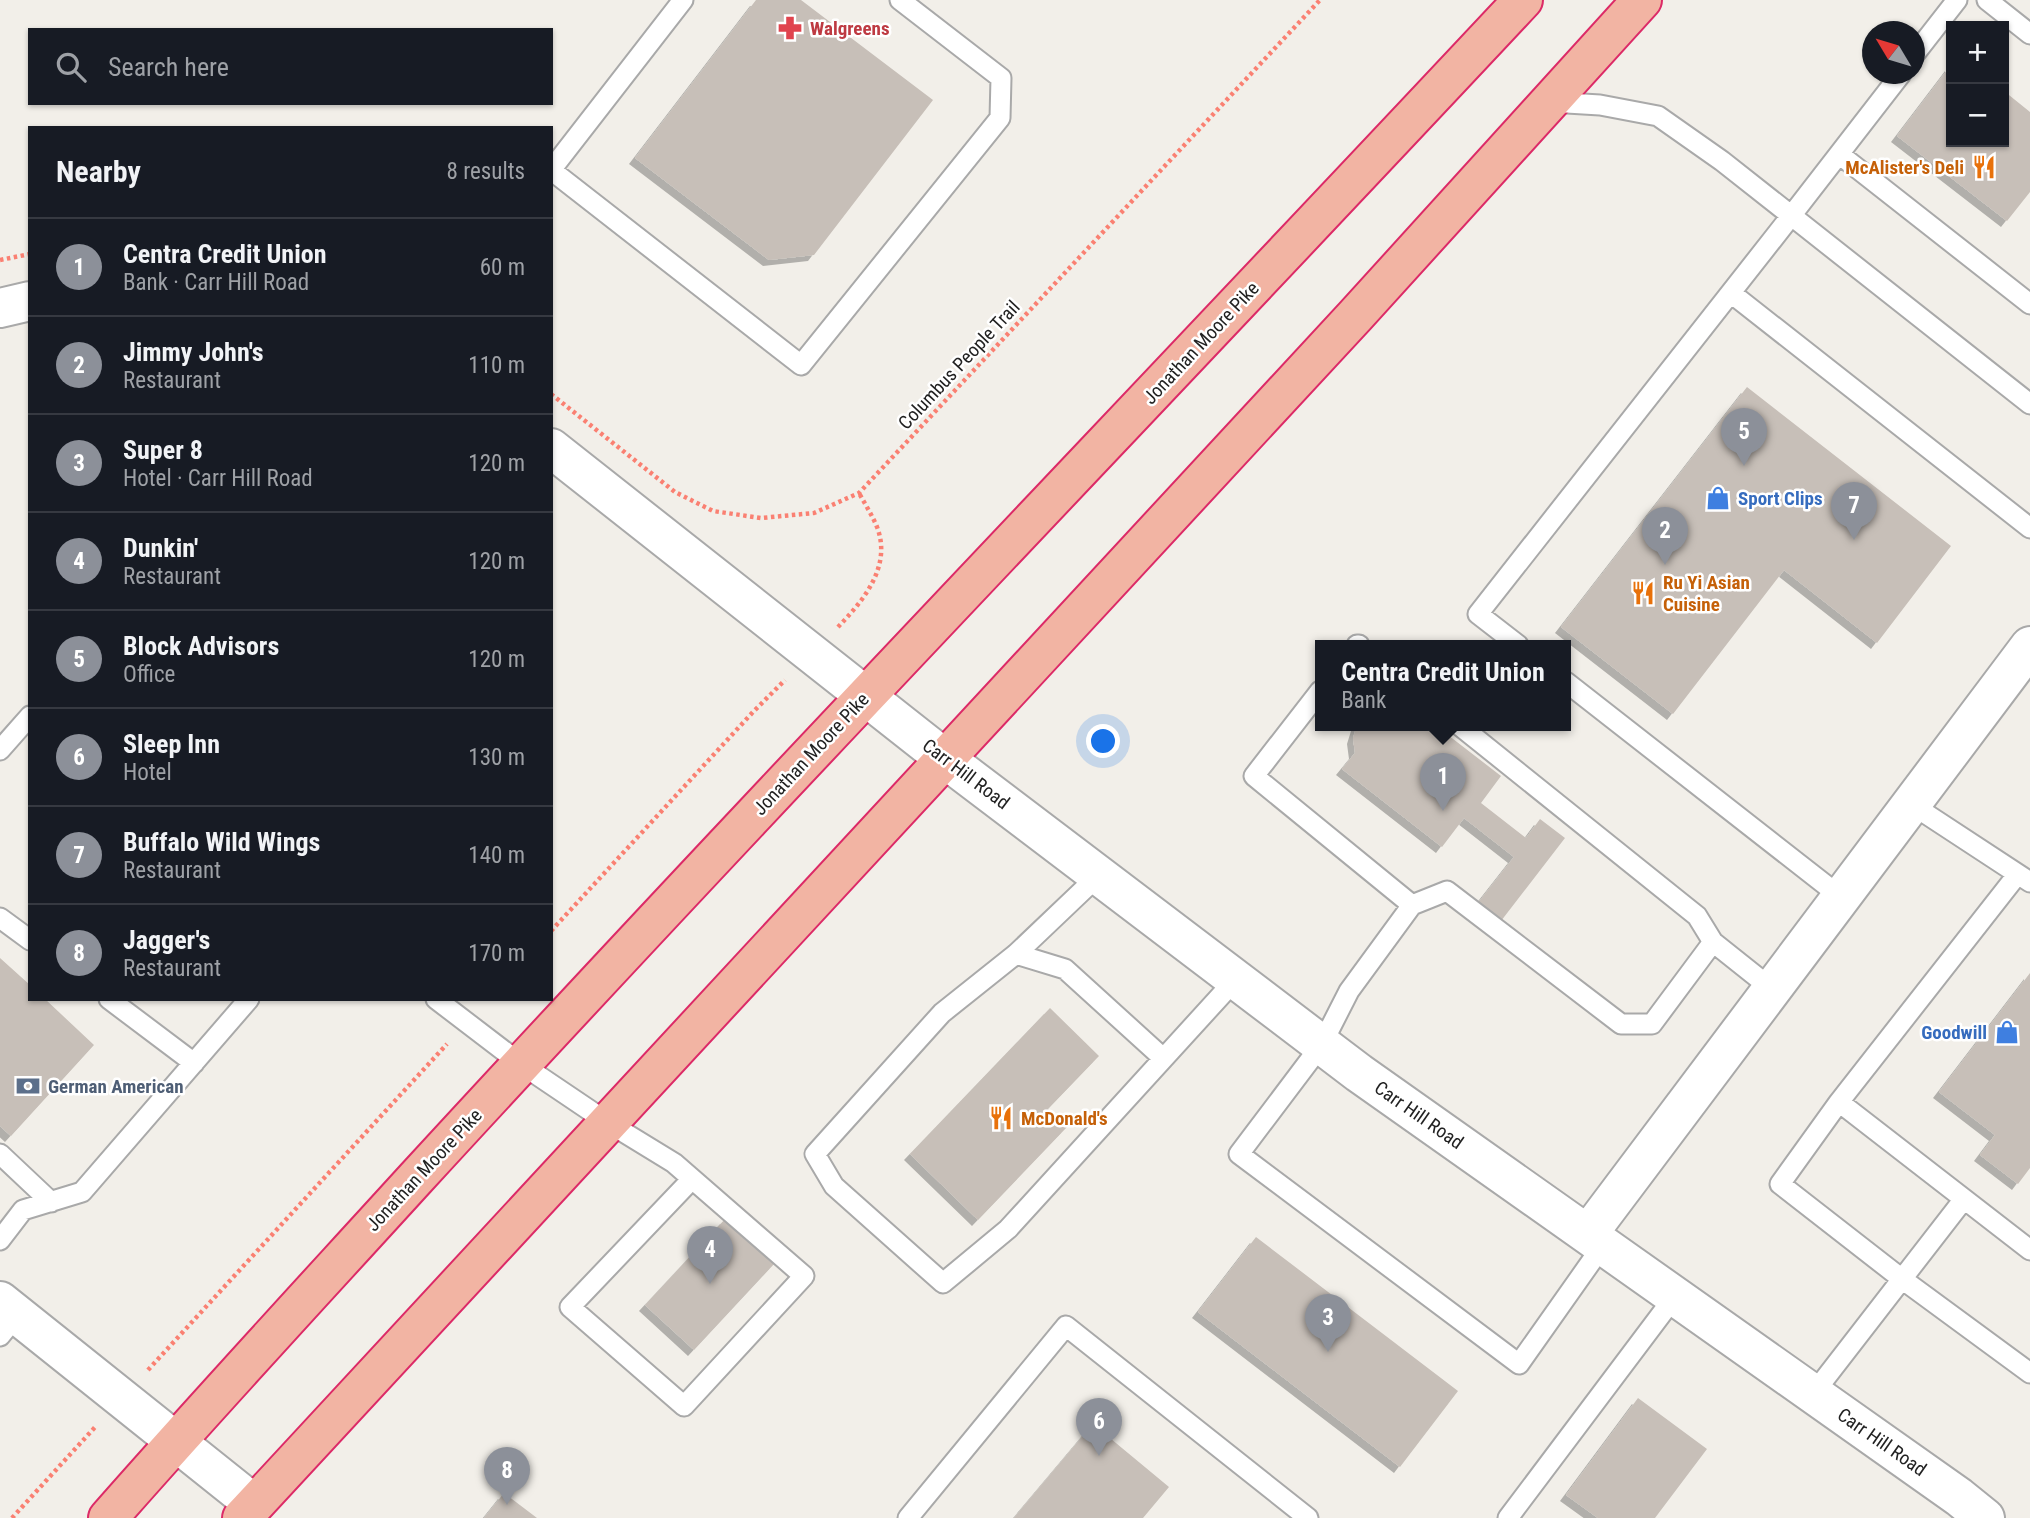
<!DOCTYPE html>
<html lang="en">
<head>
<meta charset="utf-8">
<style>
  body { margin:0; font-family:"Roboto Condensed",sans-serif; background:#242831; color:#f1f3f6 }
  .controls { position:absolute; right:21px; top:21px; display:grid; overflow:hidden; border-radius:0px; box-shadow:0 2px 5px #0004 }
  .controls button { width:63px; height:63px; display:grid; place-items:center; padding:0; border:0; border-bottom:2px solid #363941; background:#171b24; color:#f1f3f6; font:35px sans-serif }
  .compass { position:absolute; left:1862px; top:21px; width:63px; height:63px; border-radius:50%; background:#171b24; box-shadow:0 2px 5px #0004; rotate:308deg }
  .you { position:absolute; left:1104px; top:742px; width:24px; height:24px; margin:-18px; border:5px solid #fff; border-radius:50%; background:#1a73e8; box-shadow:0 0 0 10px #1a73e833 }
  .badge { display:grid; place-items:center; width:46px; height:46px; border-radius:50%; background:#8c9099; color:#fff; font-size:23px; font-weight:700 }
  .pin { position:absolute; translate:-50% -58px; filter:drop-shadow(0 2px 4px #0008) }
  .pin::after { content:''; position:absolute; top:37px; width:24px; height:21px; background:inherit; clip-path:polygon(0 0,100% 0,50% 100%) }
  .popup { position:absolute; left:1315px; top:640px; width:256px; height:91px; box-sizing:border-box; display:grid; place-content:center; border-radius:0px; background:#171b24; filter:drop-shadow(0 2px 5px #0005); font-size:23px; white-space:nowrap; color:#9ea1a6 }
  .popup b { font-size:26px; color:#f1f3f6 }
  .popup::after { content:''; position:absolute; left:50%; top:100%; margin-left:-14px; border:14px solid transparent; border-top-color:#171b24 }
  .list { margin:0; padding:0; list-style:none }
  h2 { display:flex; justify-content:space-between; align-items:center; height:91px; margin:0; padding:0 28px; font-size:30px }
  h2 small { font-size:23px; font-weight:400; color:#9ea1a6 }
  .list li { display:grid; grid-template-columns:46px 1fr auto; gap:21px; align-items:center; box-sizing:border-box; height:98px; padding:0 28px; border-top:2px solid #363941 }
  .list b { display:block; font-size:26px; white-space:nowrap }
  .list p { margin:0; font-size:23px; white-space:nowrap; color:#9ea1a6 }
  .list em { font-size:23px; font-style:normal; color:#9ea1a6 }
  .icon { flex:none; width:38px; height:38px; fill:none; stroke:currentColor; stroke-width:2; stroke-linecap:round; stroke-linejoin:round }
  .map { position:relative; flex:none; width:2030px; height:1518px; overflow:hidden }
  .search { position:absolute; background:#171b24; box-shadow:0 2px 5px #0004; left:28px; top:28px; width:525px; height:77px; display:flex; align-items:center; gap:18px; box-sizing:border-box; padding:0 24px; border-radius:0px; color:#9ea1a6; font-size:26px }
  .panel { position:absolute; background:#171b24; box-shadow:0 2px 5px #0004; left:28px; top:126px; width:525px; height:875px; border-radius:0px }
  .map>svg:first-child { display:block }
  .building { fill:#c7bfb8; filter:url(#shadow) }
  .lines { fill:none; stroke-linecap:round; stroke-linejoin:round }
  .service-casing { stroke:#a9a9a9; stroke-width:23 }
  .minor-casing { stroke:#a9a9a9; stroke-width:42 }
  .trunk-casing { stroke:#dc2a67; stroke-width:42 }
  .path { stroke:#fa8072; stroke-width:4.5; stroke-dasharray:3.5 3.5; stroke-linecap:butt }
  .service { stroke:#fff; stroke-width:19 }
  .minor { stroke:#fff; stroke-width:38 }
  .trunk { stroke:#f2b4a3; stroke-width:38 }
  .labels { text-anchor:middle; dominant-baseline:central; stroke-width:5; stroke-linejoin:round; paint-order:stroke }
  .health-label { font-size:19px; font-weight:bold; fill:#be3a42; stroke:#fff; text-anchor:start }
  .food-label { font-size:19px; font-weight:bold; fill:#c56008; stroke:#fff; text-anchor:start }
  .street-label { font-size:19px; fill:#222; stroke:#fff }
  .shop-label { font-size:19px; font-weight:bold; fill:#366cbe; stroke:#fff; text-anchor:start }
  .service-label { font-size:19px; font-weight:bold; fill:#4e5e75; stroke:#fff; text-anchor:start }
</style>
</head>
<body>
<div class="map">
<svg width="2030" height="1518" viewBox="0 0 2030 1518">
  <defs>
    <filter id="shadow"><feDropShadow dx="-6" dy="6" stdDeviation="0" flood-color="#0004"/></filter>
  </defs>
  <rect width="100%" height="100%" fill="#f2efe9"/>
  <!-- building -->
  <path class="building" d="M756,0H801L933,100L814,255L769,260L635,158Z
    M1951,65V142H2004V91L2030,112V192L2007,221L1897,136Z
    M1747,387L1951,546L1877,643L1784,570L1673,714L1561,627Z
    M1357,725H1435L1501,776L1481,803L1526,838L1540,819L1565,838L1501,921L1478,903L1514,857L1464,818L1442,847L1342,769L1355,753L1353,738Z
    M0,958L30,985V999H45L94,1045L11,1136L0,1126Z
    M2030,973V1168L2018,1184L1980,1155L1995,1135L1939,1092Z
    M1050,1008L1099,1056L1048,1109L1067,1127L978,1220L910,1154Z
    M726,1218L775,1263L694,1350L645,1305Z
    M1256,1237L1458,1391L1400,1467L1198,1312Z
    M1638,1398L1707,1449L1655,1518H1598L1566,1495Z
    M1093,1424L1169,1487L1143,1518H1014Z
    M504,1493L537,1518H484Z"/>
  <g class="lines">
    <!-- service casing -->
    <g class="service-casing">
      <path id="service" d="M683,0L551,170L801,365L1000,118L1001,78L900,0
        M1987,0L2030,34
        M1914,55L1957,0
        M1550,102L1600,105L1658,116L1722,161L2030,404
        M1839,154L2030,304
        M1731,293L2030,528
        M1357,645H1359
        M1518,645L1478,614L1791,216L1901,74
        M1566,682L1841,897
        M1320,691L1254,776L1412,905L1349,991L1322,1044L1239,1154L1519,1364L1603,1245
        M1459,725L1697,916L1713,942L1772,989
        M0,750L30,716
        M1911,804L2030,882
        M1099,875L1016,954L942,1013L815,1154L834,1186L943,1283L1008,1229L1236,979
        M1412,905L1447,891L1621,1024H1652L1713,942
        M0,918L30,940
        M1016,954L1065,969L1163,1058
        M109,999L194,1063
        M436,999L521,1064L607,1122L674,1163L804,1276L684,1406L570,1307L692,1179
        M1839,1102L2030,1250
        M0,1154L51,1202
        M1964,1199L1902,1279L2030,1373
        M0,1240L23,1210L82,1192L249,999
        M0,1336L17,1315
        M1813,1394L1902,1279L1780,1184L1839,1102L2017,875
        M908,1518L1066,1326L1308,1518
        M1508,1518L1675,1296"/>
    </g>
    <!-- minor casing -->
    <g class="minor-casing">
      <path id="minor" d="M0,308L30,301
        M551,448L944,758L1359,1073L1959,1497L1985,1518
        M1588,1234L2030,646
        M0,1301L254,1504"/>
    </g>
    <!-- trunk casing -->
    <g class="trunk-casing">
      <path id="trunk" d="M108,1518C209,1403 313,1291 416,1178C781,781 1155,393 1523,0
        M242,1518L1356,315L1642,0"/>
    </g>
    <!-- path -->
    <path class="path" d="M0,260L30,254
      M551,394L675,492L713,511L761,518L814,513L859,493L1320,0
      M838,627C864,600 892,566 877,527C872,515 865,504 859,493
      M551,931L753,712L785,680
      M148,1370L447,1044
      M12,1518L97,1425"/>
    <!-- service -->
    <use href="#service" class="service"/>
    <!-- minor -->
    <use href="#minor" class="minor"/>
    <!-- trunk -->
    <use href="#trunk" class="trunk"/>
  </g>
  <!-- icons -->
  <defs>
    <g id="pharmacy-bare" transform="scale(1.89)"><path d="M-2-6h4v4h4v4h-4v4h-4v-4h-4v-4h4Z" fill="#e0444e" stroke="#fff" stroke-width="2.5" paint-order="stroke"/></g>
    <g id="restaurant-bare" transform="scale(1.89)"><path d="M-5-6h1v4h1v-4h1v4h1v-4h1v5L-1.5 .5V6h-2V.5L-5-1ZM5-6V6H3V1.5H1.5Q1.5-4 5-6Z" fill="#e8710a" stroke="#fff" stroke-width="2.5" paint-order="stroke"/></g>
    <g id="shop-bare" transform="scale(1.89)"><path d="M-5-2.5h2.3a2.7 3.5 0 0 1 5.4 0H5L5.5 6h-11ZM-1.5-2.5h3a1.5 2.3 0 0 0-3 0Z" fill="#3f7fe0" stroke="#fff" stroke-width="2.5" paint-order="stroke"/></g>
    <g id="bank-bare" transform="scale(1.89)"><path d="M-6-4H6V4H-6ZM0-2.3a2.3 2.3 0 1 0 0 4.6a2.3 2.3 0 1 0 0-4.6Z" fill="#5c6f8a" stroke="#fff" stroke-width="2.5" paint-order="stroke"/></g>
  </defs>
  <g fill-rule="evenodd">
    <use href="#pharmacy-bare" x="790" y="28"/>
    <use href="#restaurant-bare" x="1984" y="167"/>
    <use href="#shop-bare" x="1718" y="498"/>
    <use href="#restaurant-bare" x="1643" y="593"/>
    <use href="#shop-bare" x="2007" y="1032"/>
    <use href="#bank-bare" x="28" y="1086"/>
    <use href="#restaurant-bare" x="1001" y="1118"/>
  </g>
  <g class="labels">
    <!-- health labels -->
    <g class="health-label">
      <text x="810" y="28">Walgreens</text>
    </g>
    <!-- food labels -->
    <g class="food-label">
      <text x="1964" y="167" text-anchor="end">McAlister's Deli</text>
      <text x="1663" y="582">Ru Yi Asian<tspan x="1663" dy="22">Cuisine</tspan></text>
      <text x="1021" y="1118">McDonald's</text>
    </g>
    <!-- street labels -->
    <g class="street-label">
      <text transform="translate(1201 343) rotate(-47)">Jonathan Moore Pike</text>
      <text transform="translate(959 365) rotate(-47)">Columbus People Trail</text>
      <text transform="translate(811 754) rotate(-47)">Jonathan Moore Pike</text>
      <text transform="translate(966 774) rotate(37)">Carr Hill Road</text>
      <text transform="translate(1419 1115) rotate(35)">Carr Hill Road</text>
      <text transform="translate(424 1170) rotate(-47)">Jonathan Moore Pike</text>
      <text transform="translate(1882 1442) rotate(35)">Carr Hill Road</text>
    </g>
    <!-- shop labels -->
    <g class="shop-label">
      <text x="1738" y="498">Sport Clips</text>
      <text x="1987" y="1032" text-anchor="end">Goodwill</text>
    </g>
    <!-- service labels -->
    <g class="service-label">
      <text x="48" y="1086">German American</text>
    </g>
  </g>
</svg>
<div class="controls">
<button>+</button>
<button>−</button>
</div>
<svg class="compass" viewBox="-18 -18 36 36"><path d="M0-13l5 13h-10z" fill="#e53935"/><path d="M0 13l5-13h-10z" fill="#9ea1a6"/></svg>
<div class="you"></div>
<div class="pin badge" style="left:1443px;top:811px">1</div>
<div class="popup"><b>Centra Credit Union</b>Bank</div>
<div class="pin badge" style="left:1665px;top:565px">2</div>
<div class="pin badge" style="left:1328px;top:1352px">3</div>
<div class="pin badge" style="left:710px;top:1284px">4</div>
<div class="pin badge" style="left:1744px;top:466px">5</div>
<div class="pin badge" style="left:1099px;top:1456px">6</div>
<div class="pin badge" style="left:1854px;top:540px">7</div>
<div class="pin badge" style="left:507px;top:1505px">8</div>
<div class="search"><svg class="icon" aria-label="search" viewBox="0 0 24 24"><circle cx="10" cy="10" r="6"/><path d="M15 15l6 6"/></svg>Search here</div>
<section class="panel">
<h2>Nearby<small>8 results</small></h2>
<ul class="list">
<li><span class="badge">1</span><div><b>Centra Credit Union</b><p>Bank · Carr Hill Road</p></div><em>60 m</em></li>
<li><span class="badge">2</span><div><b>Jimmy John's</b><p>Restaurant</p></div><em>110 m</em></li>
<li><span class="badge">3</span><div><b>Super 8</b><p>Hotel · Carr Hill Road</p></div><em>120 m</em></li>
<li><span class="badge">4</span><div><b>Dunkin'</b><p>Restaurant</p></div><em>120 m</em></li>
<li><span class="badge">5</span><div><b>Block Advisors</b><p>Office</p></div><em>120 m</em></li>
<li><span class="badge">6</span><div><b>Sleep Inn</b><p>Hotel</p></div><em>130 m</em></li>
<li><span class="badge">7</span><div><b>Buffalo Wild Wings</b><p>Restaurant</p></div><em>140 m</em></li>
<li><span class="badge">8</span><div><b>Jagger's</b><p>Restaurant</p></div><em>170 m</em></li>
</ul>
</section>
</div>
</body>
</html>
